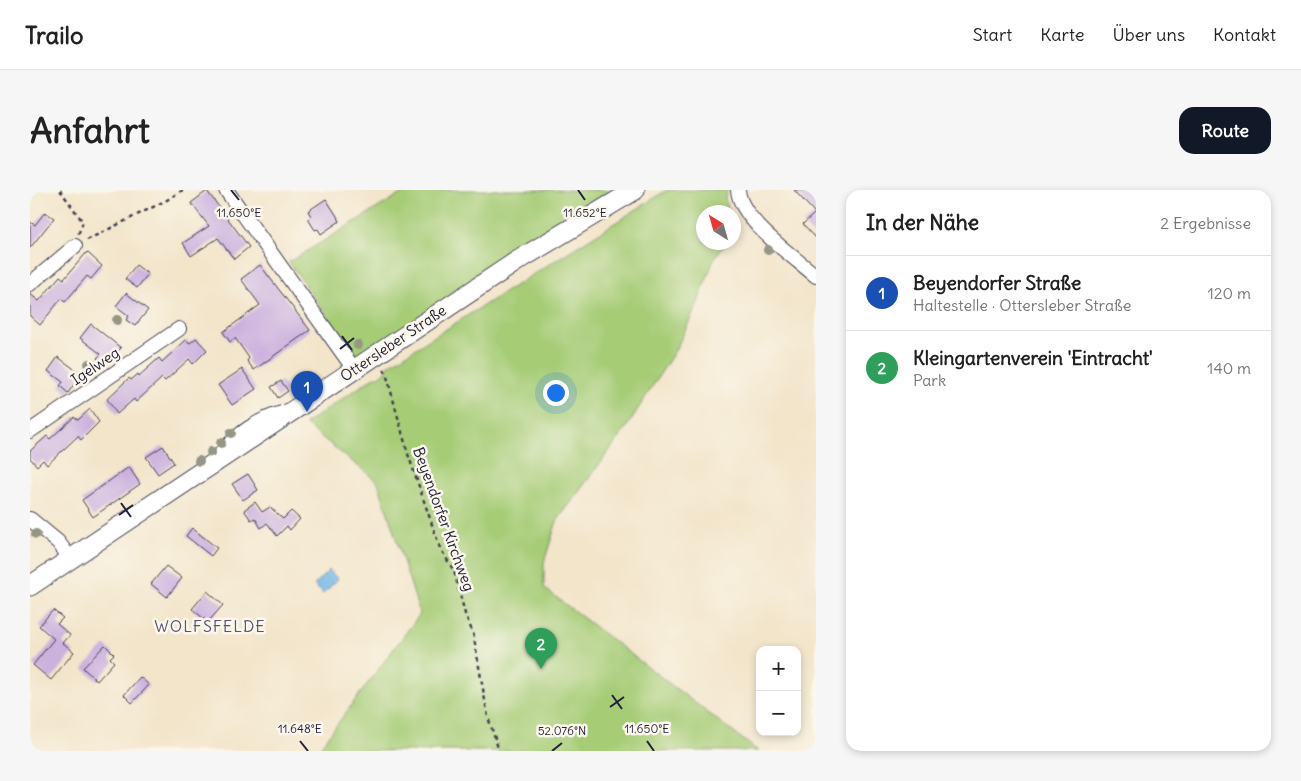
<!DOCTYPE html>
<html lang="de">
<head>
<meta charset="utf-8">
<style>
  body { margin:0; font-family:Delius,sans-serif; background:#f6f6f6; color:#222 }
  .controls { position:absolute; right:15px; bottom:15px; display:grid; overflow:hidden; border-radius:10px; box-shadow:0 2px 8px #0003 }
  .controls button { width:45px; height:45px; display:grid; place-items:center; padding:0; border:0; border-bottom:1px solid #e0e0e0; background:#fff; color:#222; font:25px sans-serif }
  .compass { position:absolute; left:666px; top:15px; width:45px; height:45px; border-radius:50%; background:#fff; box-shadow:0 2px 8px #0003; rotate:323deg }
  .you { position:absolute; left:525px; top:202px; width:18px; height:18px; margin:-12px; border:4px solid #fff; border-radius:50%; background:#1a73e8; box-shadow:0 0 0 8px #1a73e833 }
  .badge { display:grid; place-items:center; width:32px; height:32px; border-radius:50%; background:#111827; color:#fff; font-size:16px; font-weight:700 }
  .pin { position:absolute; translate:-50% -41px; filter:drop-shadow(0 1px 2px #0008) }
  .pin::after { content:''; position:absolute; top:26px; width:18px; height:15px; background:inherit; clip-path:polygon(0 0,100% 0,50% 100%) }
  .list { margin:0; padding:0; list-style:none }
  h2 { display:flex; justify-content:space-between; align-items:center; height:65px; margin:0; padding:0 20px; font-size:21px }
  h2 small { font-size:16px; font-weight:400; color:#767676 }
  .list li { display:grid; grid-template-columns:32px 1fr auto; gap:15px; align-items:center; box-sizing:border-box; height:75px; padding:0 20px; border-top:1px solid #e0e0e0 }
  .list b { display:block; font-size:19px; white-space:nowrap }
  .list p { margin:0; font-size:16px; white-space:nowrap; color:#767676 }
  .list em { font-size:16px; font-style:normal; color:#767676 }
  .map { position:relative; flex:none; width:786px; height:561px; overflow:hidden; border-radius:15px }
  header { display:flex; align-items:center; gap:30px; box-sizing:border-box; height:70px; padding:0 25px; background:#fff; border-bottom:1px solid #e0e0e0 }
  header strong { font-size:24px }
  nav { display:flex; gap:28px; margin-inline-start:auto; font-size:18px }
  .intro { display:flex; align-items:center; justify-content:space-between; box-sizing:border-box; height:120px; padding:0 30px }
  h1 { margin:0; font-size:35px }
  .button { padding:12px 22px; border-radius:15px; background:#111827; color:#fff; font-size:18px; font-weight:700 }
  main { display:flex; gap:30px; padding:0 30px }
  aside { flex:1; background:#fff; border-radius:15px; box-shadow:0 2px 8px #0003 }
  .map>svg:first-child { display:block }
  .green { fill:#a6cc76; stroke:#647758 }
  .water { fill:#6db5e4; stroke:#486c90 }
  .building { fill:#ccb1de }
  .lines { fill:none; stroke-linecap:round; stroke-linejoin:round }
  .street-casing { stroke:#413f50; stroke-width:16 }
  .secondary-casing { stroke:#413f50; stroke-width:21 }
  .path { stroke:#413f50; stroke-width:2.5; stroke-dasharray:4 4; stroke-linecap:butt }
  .street { stroke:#fff; stroke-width:14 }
  .secondary { stroke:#fff; stroke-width:19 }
  .tree { fill:#969685 }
  .ticks { fill:none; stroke:#22223b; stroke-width:2 }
  .labels { text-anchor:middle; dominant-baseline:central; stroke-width:5; stroke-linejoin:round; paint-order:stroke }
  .street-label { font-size:15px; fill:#22223b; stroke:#fbf7ec }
  .neighbourhood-label { font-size:16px; letter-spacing:1px; fill:#5e5474; stroke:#fbf7ec }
  .ticks-label { font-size:12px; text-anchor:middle; fill:#22223b; stroke:#fbf7ec; stroke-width:5; stroke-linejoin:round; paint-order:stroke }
</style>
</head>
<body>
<header>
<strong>Trailo</strong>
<nav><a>Start</a><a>Karte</a><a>Über uns</a><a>Kontakt</a></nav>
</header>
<div class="intro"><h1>Anfahrt</h1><a class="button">Route</a></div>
<main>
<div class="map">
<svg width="786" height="561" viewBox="0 0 786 561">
  <rect width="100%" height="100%" fill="#fbf7ec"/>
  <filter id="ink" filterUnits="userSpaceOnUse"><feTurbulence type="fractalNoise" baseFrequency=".02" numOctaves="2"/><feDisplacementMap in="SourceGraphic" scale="10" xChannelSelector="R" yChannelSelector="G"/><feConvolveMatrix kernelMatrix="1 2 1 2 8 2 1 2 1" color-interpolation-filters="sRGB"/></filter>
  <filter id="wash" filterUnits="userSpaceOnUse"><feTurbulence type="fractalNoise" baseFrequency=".0096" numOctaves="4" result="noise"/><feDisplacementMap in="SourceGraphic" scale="20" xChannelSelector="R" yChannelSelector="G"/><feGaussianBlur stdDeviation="1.12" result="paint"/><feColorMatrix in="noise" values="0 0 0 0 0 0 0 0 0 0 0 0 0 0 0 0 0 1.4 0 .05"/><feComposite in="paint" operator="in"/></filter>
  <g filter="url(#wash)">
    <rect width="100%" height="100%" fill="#f3e5ca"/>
    <!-- green -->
    <path class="green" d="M377,0H593L327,168L259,72Z
      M637,0H698L695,8L700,22H674V52L698,53L690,60L684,69L667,115L646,159L594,241L527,331L514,372V398L728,561H287L390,424L348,292L275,234L343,188L354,184L359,175Z"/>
    <!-- water -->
    <path class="water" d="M299,380L308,389L293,404L284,395Z"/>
    <g id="blocks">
      <!-- building -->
      <path class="building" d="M764,0H786V48L773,34L785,23Z
        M177,1L219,57L204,69L188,48L161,66L153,53L179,36L161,13Z
        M296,9L310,31L291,44L288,39L285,40L278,29L281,26L278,21Z
        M15,22L24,28L0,58V32L5,35Z
        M57,62L72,76L61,89L57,86L35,112L31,109L10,135L0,126V104L9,111L30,86L34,89Z
        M106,75L118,84L107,98L95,89Z
        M230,75L280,140L224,180L217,171L219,168L205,148L200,152L193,142L230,115L211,89Z
        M96,103L118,120L105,136L96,130L99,126L86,116Z
        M61,134L91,158L76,175L67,168L71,164L50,148Z
        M166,148L177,160L163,174L159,169L135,191L132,188L106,212L104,209L87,224L77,209L99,188L101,190L108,184L109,186L129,168L132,172L156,150L160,153Z
        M28,167L51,184L38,203L30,196L33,192L18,181Z
        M212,179L226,199L202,215L188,195Z
        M251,191L258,201L248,208L241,197Z
        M60,219L69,232L51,250L48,246L17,275L13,270L7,276L0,268V261L17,246L20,249L44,227L48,230Z
        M133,256L144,273L128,284L116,267Z
        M99,277L110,294L63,327L52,310Z
        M218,284L228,300L213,310L202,294Z
        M225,312L232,322L240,317L253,329L261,321L270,329L260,340L257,336L247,346L237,333L231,338L225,328L221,330L214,320Z
        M162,338L187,358L181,366L156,346Z
        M136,376L152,388L137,407L121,394Z
        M177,401L193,415L178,432L162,419Z
        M23,420L33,428L27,434L40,445L33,453L44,462L21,490L3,475L24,449L9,436Z
        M75,455L84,464L80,468L84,472L67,491L53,478Z
        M110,487L119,495L102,513L94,505Z"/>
    </g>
  </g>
  <g filter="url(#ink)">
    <use href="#blocks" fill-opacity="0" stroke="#413f50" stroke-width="1"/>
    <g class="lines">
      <!-- street casing -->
      <g class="street-casing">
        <path id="street" d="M196,0L324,179
          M708,0C710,30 763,66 786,86
          M0,94L45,56
          M0,241L149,139
          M192,262C210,242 226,231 252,223
          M0,329L28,352L41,369"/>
      </g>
      <!-- secondary casing -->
      <g class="secondary-casing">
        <path id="secondary" d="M0,396L487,71L605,0"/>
      </g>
      <!-- path -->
      <path class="path" d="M30,0L53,32L48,45
        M57,50L137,10L153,0
        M354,179L356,183L378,264L410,358L424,381L435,424L443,443L458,527L469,561"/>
      <!-- street -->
      <use href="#street" class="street"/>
      <!-- secondary -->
      <use href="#secondary" class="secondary"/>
    </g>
    <!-- trees -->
    <g class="tree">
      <circle cx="738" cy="60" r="5"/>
      <circle cx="87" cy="130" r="5"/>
      <circle cx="328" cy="155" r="5"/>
      <circle cx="59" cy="174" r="5"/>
      <circle cx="268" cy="197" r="5"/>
      <circle cx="201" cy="243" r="5"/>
      <circle cx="191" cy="253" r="5"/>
      <circle cx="181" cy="262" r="5"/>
      <circle cx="169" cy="271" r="5"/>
      <circle cx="6" cy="344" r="5"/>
    </g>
  </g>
  <!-- ticks -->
  <path class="ticks" d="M201,0L209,10M548,0L555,10M312,146L322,160M310,159L324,148M91,313L101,327M89,325L103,315M582,505L592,519M580,517L594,507M270,551L278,561M617,551L624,561M522,561L532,553"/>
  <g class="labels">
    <!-- street labels -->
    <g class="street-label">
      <text transform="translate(363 153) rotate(-34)">Ottersleber Straße</text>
      <text transform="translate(65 176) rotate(-34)">Igelweg</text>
      <text transform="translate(414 329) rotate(70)">Beyendorfer Kirchweg</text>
    </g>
    <!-- neighbourhood labels -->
    <g class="neighbourhood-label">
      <text x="180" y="436">WOLFSFELDE</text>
    </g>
  </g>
  <g class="ticks-label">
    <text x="209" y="27">11.650°E</text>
    <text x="555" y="27">11.652°E</text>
    <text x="270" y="543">11.648°E</text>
    <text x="617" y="543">11.650°E</text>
    <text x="532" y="545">52.076°N</text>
  </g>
</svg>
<div class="controls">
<button>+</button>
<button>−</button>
</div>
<svg class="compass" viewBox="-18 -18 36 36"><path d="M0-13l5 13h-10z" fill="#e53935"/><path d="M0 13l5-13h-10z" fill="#767676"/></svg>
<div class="you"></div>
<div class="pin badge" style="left:277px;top:222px;background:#1a4fb4">1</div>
<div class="pin badge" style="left:511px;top:479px;background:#2e9e5b">2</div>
</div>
<aside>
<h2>In der Nähe<small>2 Ergebnisse</small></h2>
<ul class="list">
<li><span class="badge" style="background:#1a4fb4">1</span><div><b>Beyendorfer Straße</b><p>Haltestelle · Ottersleber Straße</p></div><em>120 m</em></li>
<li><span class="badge" style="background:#2e9e5b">2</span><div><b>Kleingartenverein 'Eintracht'</b><p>Park</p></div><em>140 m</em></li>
</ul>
</aside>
</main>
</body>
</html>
